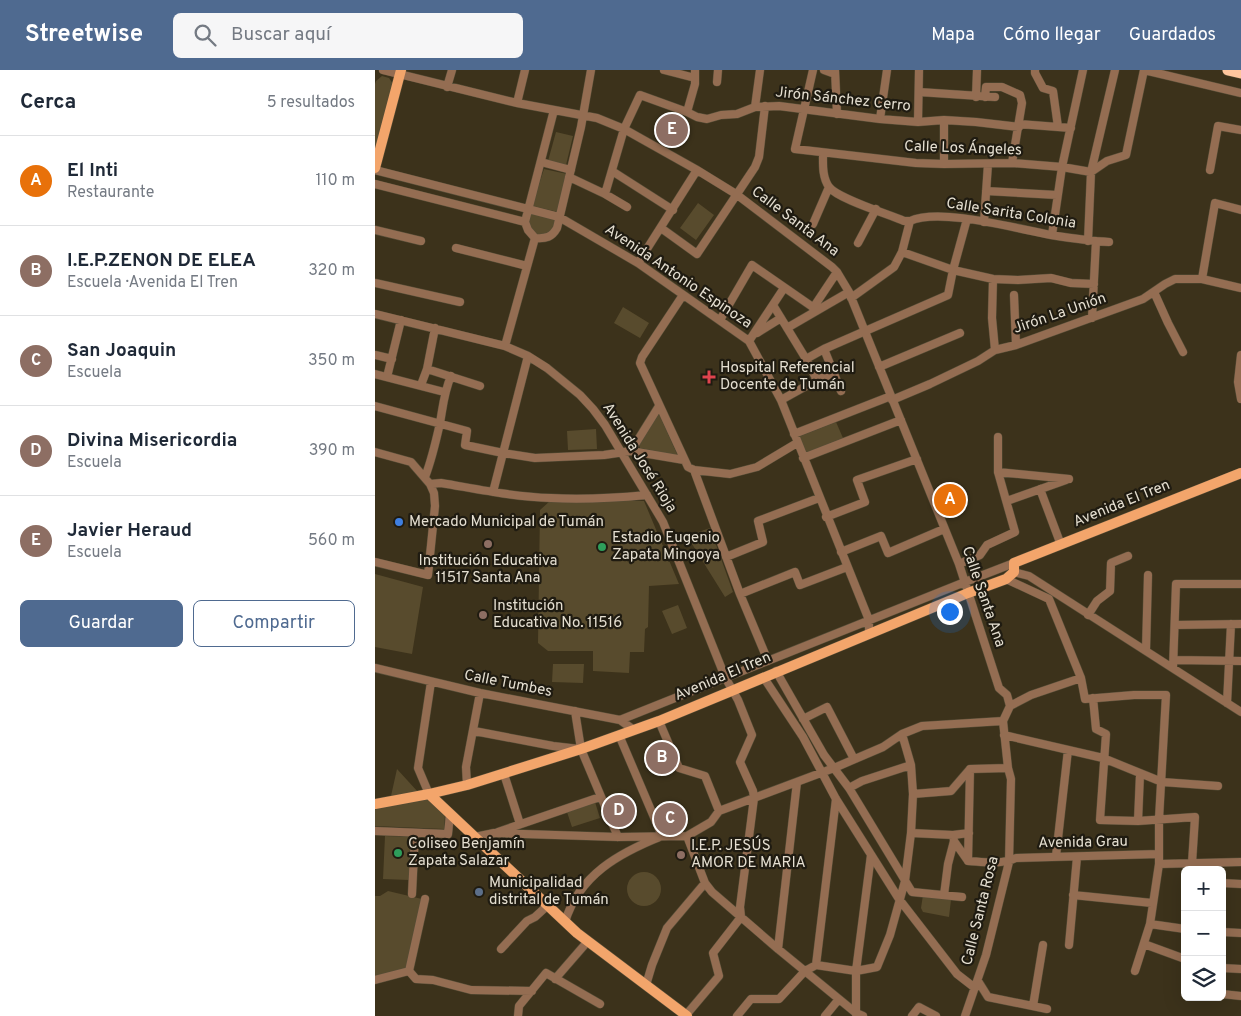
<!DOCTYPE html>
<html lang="es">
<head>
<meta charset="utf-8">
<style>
  body { margin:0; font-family:Overpass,sans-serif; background:#f6f6f7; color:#1f2937 }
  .controls { position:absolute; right:15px; bottom:15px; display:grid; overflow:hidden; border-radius:8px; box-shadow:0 5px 20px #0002 }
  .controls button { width:45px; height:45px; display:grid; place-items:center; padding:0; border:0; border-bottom:1px solid #e0e1e3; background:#fff; color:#1f2937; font:25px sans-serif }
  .you { position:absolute; left:574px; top:541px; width:18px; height:18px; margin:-12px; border:4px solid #fff; border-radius:50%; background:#1a73e8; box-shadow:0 0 0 8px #1a73e833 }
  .badge { display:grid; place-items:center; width:32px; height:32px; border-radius:50%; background:#4f6a90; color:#fff; font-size:16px; font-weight:700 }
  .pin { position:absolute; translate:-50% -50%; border:2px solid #fff; box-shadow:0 1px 5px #0006 }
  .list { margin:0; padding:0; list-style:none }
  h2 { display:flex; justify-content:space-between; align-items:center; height:65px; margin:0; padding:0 20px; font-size:21px }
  h2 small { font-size:16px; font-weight:400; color:#747a83 }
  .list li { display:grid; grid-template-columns:32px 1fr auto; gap:15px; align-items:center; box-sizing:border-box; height:90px; padding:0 20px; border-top:1px solid #e0e1e3 }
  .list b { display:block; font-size:19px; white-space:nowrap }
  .list p { margin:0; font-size:16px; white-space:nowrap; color:#747a83 }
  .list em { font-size:16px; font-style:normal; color:#747a83 }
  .actions { display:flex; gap:10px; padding:15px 20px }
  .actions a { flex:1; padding:11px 0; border:1px solid #4f6a90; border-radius:8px; text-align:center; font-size:18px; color:#4f6a90 }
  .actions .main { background:#4f6a90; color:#fff }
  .icon { flex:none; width:28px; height:28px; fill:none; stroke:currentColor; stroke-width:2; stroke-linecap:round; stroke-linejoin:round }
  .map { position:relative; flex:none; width:866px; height:946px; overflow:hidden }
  header { display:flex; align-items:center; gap:30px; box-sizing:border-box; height:70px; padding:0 25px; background:#4f6a90; color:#fff }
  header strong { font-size:24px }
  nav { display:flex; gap:28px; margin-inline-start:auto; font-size:18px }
  .search { width:350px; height:45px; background:#f6f6f7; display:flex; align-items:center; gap:12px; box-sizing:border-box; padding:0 18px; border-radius:8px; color:#747a83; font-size:19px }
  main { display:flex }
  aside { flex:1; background:#fff }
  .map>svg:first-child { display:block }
  .green { fill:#584b2d }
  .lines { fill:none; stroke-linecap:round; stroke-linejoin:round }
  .minor-casing { stroke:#574e38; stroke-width:9 }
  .major-casing { stroke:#574e38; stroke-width:11 }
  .highway-casing { stroke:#574e38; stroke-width:12 }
  .minor { stroke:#946d52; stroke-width:8 }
  .major { stroke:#f3a56b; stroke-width:10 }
  .highway { stroke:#ffc69e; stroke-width:11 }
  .health-dot { fill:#e0444e; stroke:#1f1b11; stroke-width:2 }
  .shop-dot { fill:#3f7fe0; stroke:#1f1b11; stroke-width:2 }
  .education-dot { fill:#8d6e63; stroke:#1f1b11; stroke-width:2 }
  .leisure-dot { fill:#2e9e5b; stroke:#1f1b11; stroke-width:2 }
  .service-dot { fill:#5c6f8a; stroke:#1f1b11; stroke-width:2 }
  .labels { text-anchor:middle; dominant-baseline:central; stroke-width:4.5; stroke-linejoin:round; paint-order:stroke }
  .street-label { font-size:15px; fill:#e5dfd1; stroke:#1f1b11 }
  .poi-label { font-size:15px; fill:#e5dfd1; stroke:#1f1b11; text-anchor:start }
</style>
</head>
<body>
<header>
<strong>Streetwise</strong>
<div class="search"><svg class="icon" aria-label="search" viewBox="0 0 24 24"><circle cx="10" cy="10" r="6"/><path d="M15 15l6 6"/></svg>Buscar aquí</div>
<nav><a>Mapa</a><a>Cómo llegar</a><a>Guardados</a></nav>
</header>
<main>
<aside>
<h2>Cerca<small>5 resultados</small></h2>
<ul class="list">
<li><span class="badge" style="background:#e8710a">A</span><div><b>El Inti</b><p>Restaurante</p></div><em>110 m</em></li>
<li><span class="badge" style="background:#8d6e63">B</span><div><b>I.E.P.ZENON DE ELEA</b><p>Escuela · Avenida El Tren</p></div><em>320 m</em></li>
<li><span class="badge" style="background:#8d6e63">C</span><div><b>San Joaquin</b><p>Escuela</p></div><em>350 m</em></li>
<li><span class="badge" style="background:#8d6e63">D</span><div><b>Divina Misericordia</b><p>Escuela</p></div><em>390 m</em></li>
<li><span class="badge" style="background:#8d6e63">E</span><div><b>Javier Heraud</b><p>Escuela</p></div><em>560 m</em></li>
</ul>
<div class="actions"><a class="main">Guardar</a><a>Compartir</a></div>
</aside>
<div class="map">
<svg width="866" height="946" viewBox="0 0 866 946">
  <rect width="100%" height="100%" fill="#3c321b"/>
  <!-- green -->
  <path class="green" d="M7,6L14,8L18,14L0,89V14L1,11Z
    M181,62L198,66L191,95L173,91Z
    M169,99L192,104L183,142L157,136Z
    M323,133L339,145L321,170L305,158Z
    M156,143L181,149L179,158L172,165H161L153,154Z
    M248,237L274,253L265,268L239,253Z
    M284,344L302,384L301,385L265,378L264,374Z
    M461,352L468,368L429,384L423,367Z
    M221,359L222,379L193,380L192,361Z
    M175,431H269L304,514L274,516L273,557L270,559L269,582H255L254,603L218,601V581H173L163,573L165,440Z
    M335,458L358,522L350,527L312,466Z
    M0,504L48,517L37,584L0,577Z
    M303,535L312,558L297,564L287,541Z
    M178,594H209L208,613L177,612Z
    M22,699L43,722L16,726Z
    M53,729L70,745L69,759L0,756V738Z
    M220,732L225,748L197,757L192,742Z
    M10,766L35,767L37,769L34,810L8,809Z
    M252 819a17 17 0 1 1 34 0a17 17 0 1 1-34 0Z
    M13,821L47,829L31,899L0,907V826H5Z
    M548,825L576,830L574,847L548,842L546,838Z"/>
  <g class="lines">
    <!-- minor casing -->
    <g class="minor-casing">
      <path id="minor" d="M8,0L142,33L222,48L249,59L322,100L361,124L457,197L462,202L474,222L584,494L624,618L632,625L635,636
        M289,0L320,8
        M438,0L420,79L541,93L569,94L637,93L687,97L716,102L732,91L751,85L769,0
        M449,0L460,4
        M460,0L462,44
        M660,0V3L668,18L678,21L683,57
        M769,0L866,23
        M342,12L343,0
        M72,17L77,0
        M544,22L620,27
        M601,27L602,0
        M610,27L611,17H627L645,25L647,33L637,93
        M142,33L150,0
        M380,37L385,0
        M312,42L320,14V0
        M505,49L512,0
        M543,52L544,0
        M644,54L696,58
        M448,83C448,94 447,107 454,117C463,129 513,144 529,151H535
        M166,92L196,100
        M569,94V50
        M0,100L184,147L263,193L374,271L406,330L494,550V563
        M835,100L843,56L866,60
        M237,101L298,140
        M194,107L230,124L252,137
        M0,114L150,152
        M611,121L682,125
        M230,124L249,59L265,25L312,42L322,47L332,49L346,45L362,44L380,37L404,36L505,49L543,52L569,50L601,52L644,57
        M535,151C565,137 642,159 676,165C695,168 714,171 734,172
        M609,152L613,94
        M438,154L454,117
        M286,158L322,184L380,97L384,87L390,36
        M0,160L46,171
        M677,165L687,97L708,0
        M160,168C171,169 177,167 182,158L206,57L216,0
        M713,171L716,102L740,0
        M483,173L501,139
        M81,178L152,196
        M527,182L578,200L618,209L643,210L676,208L696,213L719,214
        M263,193L322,100
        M618,209L617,248L620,280
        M827,209L840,133L866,140
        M0,213L85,232
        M779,222L793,253L808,282
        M308,225L267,287L265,293L313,397L319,400L355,404L382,397L422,373
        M639,225L641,275
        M476,228L519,197L527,182L535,151
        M398,235L431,289L442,310
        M438,238L462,202
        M0,244L130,276L153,286L172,298L205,325L218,339L230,355L288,452L350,607L363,630L377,665L365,692L378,721L379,728L365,837L366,847L338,883L344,906L311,945
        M717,248L721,171
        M345,250L377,195L442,240
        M412,258L474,222
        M382,263L406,248
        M374,271L409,218
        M130,276L160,168L153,160L150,152L179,40
        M449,279L466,321
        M0,285L17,289
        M866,285L863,312L866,329
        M431,289L449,279L573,225L578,200L592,149
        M504,297L585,263
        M52,299L105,316
        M0,304L69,322
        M12,307L26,250
        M46,315L52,299L60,258
        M406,330L442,310L459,303
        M517,330L555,314L603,291L620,280L641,275L768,229L790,214L800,209H827L866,218
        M0,336L92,361L90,375L128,383L160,388L229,385L256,381L309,390
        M419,364L516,326
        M256,381L284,336
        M0,382L36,392L55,414L59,423L60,436L53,505L0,492
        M428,388L526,350
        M319,400L365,524L393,591
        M623,402L694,409
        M50,407C57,389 61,371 65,353C68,336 69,322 76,306
        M55,414L66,413C102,419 139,427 176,428C208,430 240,428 272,425
        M665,419L686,475
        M118,422L153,286
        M632,431L691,410
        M451,447L490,432L482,410L542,389
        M466,482L506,466L513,483L569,459
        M351,487L388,472L383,451L444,428
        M584,494L605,485L612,475L640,462L623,402V367
        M639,502L654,506L866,642
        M631,509L674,529L706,608L710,629L759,625H791L784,749V794L775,854L760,901
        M365,524L420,502L425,515L472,497
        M713,545L722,531L735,521L736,493L753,486
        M800,555L866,554
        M771,580L773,505
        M800,590L866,591
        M0,598L105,623L245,650L259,660
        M798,598L801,514H866
        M401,601L449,685L474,718L537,822L587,827
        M389,608L428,667L461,729L524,829L582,904L600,918
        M718,628L721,659L731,664L725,750L763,751L820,747L817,793
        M852,633L856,554
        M200,641L206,679L243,767
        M428,649L452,637L479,689
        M245,650L590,512L639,493
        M284,651L304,698L330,706L344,741
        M99,661L178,676L204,679
        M629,665L728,688L787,712L843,716
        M129,704L145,754
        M92,715L91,697L105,623
        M474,718L487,711L536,695
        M54,724L43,698L56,612
        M538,724L576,721L595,699L633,698
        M763,751L765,704
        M0,761L73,764L75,744
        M123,762L225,727
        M536,763L578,765L594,763
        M578,765L579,771L593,791C609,792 626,795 641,788L784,784
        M312,766L330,813L337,822L403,879L481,943L488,946
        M100,767L119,763L243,767L312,766L336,752L344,741L459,698L508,677L527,664L547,656L628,651
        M681,786L693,680
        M593,791L595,699
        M784,794L866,792
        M847,813L866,814
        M37,824L40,763
        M569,825L573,794L579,771
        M698,825L777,833
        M190,852C204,805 244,783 287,766L244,665
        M775,854L810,859
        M847,862L866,863
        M769,874L810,889
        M694,875L702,787
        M126,879L152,851L160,847L172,836
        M403,879L422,712
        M441,895L481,901L502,897L515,865L530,811L536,763L538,724L536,695L527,664
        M847,898L866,899
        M34,901L41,909L58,910L96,920L157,921
        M34,901L50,829
        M180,909L213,871
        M0,910L34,901
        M603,911L613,927L672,939
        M271,915L277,895L292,858L330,813
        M847,924L866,926
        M658,936L668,875
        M481,944V901L496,785
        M143,946L144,936L171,903L225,934
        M362,946L376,929H404L430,901L441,895L461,729
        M450,946L464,929
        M537,946L544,937L561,946
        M590,946L611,885L634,792L636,709L633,698L628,651L635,636L656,625L706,608"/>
    </g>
    <!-- major casing -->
    <g class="major-casing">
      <path id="major" d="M0,98L26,0
        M54,724L202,863L312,946
        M0,734L54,724L92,715L206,679L284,651L593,523L631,509L639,502V493L866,403"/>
    </g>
    <!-- highway casing -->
    <g class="highway-casing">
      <path id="highway" d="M853,0L866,3"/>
    </g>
    <!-- minor -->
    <use href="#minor" class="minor"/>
    <!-- major -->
    <use href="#major" class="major"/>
    <!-- highway -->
    <use href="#highway" class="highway"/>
  </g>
  <!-- markers -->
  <path class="health-dot" d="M331.5 299.5h5v5h5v5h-5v5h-5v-5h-5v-5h5z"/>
  <circle class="shop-dot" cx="24" cy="452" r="5"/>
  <g class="education-dot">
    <circle cx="113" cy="474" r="5"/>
    <circle cx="108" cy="545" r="5"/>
    <circle cx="306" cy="785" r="5"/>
  </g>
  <g class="leisure-dot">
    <circle cx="227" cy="477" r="5"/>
    <circle cx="23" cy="783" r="5"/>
  </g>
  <circle class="service-dot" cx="104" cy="822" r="5"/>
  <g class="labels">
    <!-- street labels -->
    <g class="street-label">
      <text transform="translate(468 30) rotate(6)">Jirón Sánchez Cerro</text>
      <text transform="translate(588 79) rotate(2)">Calle Los Ángeles</text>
      <text transform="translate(636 144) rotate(9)">Calle Sarita Colonia</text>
      <text transform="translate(420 152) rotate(37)">Calle Santa Ana</text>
      <text transform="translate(303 207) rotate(34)">Avenida Antonio Espinoza</text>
      <text transform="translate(685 244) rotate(-19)">Jirón La Unión</text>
      <text transform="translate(264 388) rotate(58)">Avenida José Rioja</text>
      <text transform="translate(747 434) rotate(-22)">Avenida El Tren</text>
      <text transform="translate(608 527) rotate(71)">Calle Santa Ana</text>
      <text transform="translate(348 607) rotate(-23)">Avenida El Tren</text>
      <text transform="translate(133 614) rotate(11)">Calle Tumbes</text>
      <text transform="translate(708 773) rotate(-1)">Avenida Grau</text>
      <text transform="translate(606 841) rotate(-76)">Calle Santa Rosa</text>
    </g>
    <!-- poi labels -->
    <g class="poi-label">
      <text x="345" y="298">Hospital Referencial<tspan x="345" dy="17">Docente de Tumán</tspan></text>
      <text x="34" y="452">Mercado Municipal de Tumán</text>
      <text x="237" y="468">Estadio Eugenio<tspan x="237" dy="17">Zapata Mingoya</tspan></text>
      <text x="113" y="491" text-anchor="middle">Institución Educativa<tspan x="113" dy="17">11517 Santa Ana</tspan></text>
      <text x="118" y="536">Institución<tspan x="118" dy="17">Educativa No. 11516</tspan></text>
      <text x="33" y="774">Coliseo Benjamín<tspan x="33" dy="17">Zapata Salazar</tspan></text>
      <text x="316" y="776">I.E.P. JESÚS<tspan x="316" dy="17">AMOR DE MARIA</tspan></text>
      <text x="114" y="813">Municipalidad<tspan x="114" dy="17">distrital de Tumán</tspan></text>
    </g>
  </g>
</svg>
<div class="controls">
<button>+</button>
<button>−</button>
<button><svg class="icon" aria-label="layers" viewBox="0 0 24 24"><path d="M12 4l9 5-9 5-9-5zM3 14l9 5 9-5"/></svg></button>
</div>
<div class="you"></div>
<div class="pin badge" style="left:575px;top:430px;background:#e8710a">A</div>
<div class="pin badge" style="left:287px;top:688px;background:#8d6e63">B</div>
<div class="pin badge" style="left:295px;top:749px;background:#8d6e63">C</div>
<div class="pin badge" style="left:244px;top:741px;background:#8d6e63">D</div>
<div class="pin badge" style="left:297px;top:60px;background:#8d6e63">E</div>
</div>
</main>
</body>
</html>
